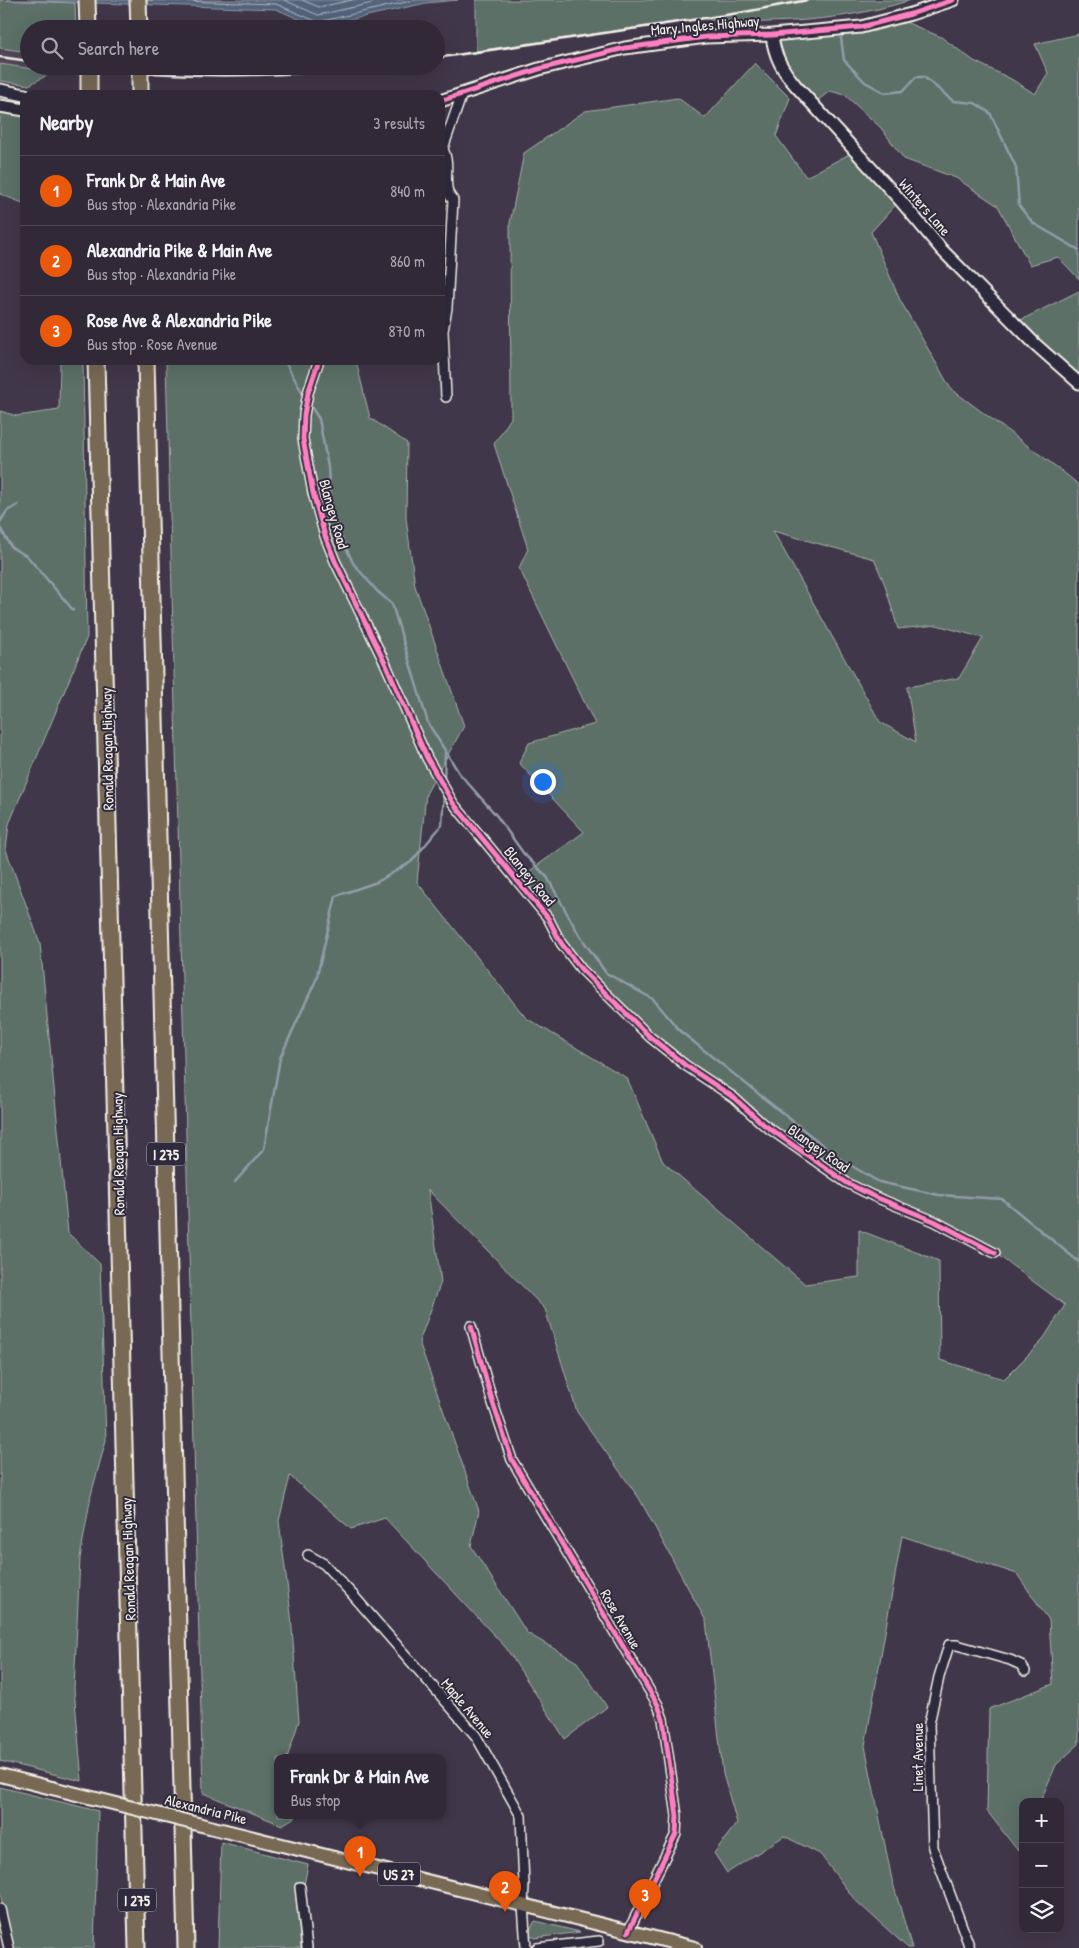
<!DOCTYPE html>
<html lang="en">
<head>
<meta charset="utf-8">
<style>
  body { margin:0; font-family:"Patrick Hand",sans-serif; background:#3d3543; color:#f1f3f6 }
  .controls { position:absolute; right:15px; bottom:15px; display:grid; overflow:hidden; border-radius:10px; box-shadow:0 5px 20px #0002 }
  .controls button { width:45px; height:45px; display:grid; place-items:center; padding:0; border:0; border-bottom:1px solid #4c4553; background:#312938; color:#f1f3f6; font:25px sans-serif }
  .you { position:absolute; left:542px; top:781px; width:18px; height:18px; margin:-12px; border:4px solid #fff; border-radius:50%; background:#1a73e8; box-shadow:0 0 0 8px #1a73e833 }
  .badge { display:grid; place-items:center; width:32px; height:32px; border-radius:50%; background:#ea580c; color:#fff; font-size:16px; font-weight:700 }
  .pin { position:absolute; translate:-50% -41px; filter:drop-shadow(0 1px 2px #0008) }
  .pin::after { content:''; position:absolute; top:26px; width:18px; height:15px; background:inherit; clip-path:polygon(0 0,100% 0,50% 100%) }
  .popup { position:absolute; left:274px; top:1754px; width:172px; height:65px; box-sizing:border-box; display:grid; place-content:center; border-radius:10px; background:#312938; filter:drop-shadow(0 1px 4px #0005); font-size:16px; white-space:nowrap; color:#a8a6ae }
  .popup b { font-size:19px; color:#f1f3f6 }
  .popup::after { content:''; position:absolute; left:50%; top:100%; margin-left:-10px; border:10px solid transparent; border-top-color:#312938 }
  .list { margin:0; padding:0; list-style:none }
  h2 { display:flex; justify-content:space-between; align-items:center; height:65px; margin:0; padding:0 20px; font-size:21px }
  h2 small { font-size:16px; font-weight:400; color:#a8a6ae }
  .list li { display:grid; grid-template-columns:32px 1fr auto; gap:15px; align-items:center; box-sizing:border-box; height:70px; padding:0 20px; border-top:1px solid #4c4553 }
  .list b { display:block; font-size:19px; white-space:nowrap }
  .list p { margin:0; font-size:16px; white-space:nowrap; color:#a8a6ae }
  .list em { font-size:16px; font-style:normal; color:#a8a6ae }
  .icon { flex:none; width:28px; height:28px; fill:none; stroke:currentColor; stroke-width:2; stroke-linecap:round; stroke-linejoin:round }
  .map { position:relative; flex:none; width:1079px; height:1948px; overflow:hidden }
  .search { position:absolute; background:#312938; box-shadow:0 5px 20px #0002; left:20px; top:20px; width:425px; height:55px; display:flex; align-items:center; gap:12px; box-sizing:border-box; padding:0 18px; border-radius:28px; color:#a8a6ae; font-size:19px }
  .panel { position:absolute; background:#312938; box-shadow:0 5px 20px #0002; left:20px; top:90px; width:425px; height:275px; border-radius:15px }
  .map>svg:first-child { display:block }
  .built { fill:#514456 }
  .green { fill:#5b6f68; stroke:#a8b0a8; fill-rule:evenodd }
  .water { fill:#52637c; stroke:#939ca7 }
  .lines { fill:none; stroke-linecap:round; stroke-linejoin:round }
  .shore { stroke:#b3b8bd; stroke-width:1 }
  .stream { stroke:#939ca7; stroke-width:2.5 }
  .street-casing { stroke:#f4f1e8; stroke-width:12 }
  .secondary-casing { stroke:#f4f1e8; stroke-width:15 }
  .primary-casing { stroke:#f4f1e8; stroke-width:16 }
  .highway-casing { stroke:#f4f1e8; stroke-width:19 }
  .street { stroke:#2f2a3d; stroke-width:9 }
  .secondary { stroke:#2f2a3d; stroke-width:11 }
  .primary { stroke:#786954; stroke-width:12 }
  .highway { stroke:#786954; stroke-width:15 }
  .rail { stroke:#f4f1e8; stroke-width:2.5 }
  .primary-bridge-casing { stroke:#f4f1e8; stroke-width:16; stroke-linecap:butt }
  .highway-bridge-casing { stroke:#f4f1e8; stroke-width:19; stroke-linecap:butt }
  .primary-bridge { stroke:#786954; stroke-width:12 }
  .highway-bridge { stroke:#786954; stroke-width:15 }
  .cycleway-casing { stroke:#2f2a3d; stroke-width:8 }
  .cycleway { stroke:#ff80c0; stroke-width:5 }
  .labels { text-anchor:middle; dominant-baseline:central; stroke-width:4; stroke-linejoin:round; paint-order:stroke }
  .shield { fill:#2f2a3d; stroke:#b9b5b5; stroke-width:1 }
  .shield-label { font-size:14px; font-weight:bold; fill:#f4f1e8 }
  .street-label { font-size:15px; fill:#f4f1e8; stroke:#2f2a3d }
</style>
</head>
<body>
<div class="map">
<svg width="1079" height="1948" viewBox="0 0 1079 1948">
  <rect width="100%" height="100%" fill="#41374a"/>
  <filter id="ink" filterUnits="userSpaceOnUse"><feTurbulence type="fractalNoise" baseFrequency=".02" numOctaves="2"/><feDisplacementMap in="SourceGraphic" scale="10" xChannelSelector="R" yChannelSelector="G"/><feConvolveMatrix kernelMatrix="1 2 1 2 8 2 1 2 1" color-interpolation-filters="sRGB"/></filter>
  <g filter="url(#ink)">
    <!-- built -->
    <path class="built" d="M0,48L29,52V66H77V75L0,64Z"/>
    <!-- green -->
    <path class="green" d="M0,0L75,3L76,29H29V52L0,48Z
      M476,0H911C864,15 816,21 767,22C742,23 726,23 701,18L476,51Z
      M896,18L941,37L974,61L1011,79L1035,94L1048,73L1035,44L1079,34V279L1058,257L1030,265L998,206L956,178L904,159L881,128L845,95L830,91L813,104L796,86L772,35Z
      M755,63L790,98L776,136L806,177L855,151L900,200L871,232L900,300L951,389L1062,471L1079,485V1744L1056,1765L1040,1802H1023V1841L1018,1851L987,1811L989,1709L1053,1684L1049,1620L1017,1574L902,1536L865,1746L892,1880L912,1948H908L855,1900L820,1854L784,1836L727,1873L714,1853L737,1823L723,1774L706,1621L639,1498L577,1412L545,1309L428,1190L441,1282L419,1342L479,1511L471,1546L527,1633L577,1662L607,1707L565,1739L506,1648L385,1518L351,1529L290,1476L279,1521L291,1615L299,1721L287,1758H278V1816H297L282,1825L203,1793L166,360H360L357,365L370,418L407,443L406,518L415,586L464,726L426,794L417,882L526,1018L627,1078L663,1162L805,1284L859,1277V1230L939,1261L940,1360L1004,1379L1042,1341L1065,1305L995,1253L873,1196L685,1065L596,985L517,880L584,832L519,763L529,743L595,724L519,568L528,549L494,444L511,418L510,223L524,153L585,111L678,98L705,118ZM773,531L874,559L885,585L898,629L937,625L983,638L959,678L907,687L916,742L880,722Z
      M0,64L53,72L29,85L0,81Z
      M3,112L25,116V204L0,194V114Z
      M1079,291V383L1015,323Z
      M60,360H83L87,637L9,824L6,850L40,943L68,1233L100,1264L106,1440L91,1495L80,1558L74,1689L82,1781L0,1761V411L17,416L59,410Z
      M0,1787L98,1811L94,1948H12L0,1892Z
      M221,1842L308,1865L304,1885L295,1888L301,1948H218Z
      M535,1921L580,1932L535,1938L530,1935L529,1931Z"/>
    <!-- water -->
    <path class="water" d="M6,0H458L426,3L317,27L276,9Z"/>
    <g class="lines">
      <!-- shore -->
      <path class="shore" d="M147,0L276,4L318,22L415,0
        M284,0L318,15L386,0
        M302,0L319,7L352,0"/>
      <!-- stream -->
      <path class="stream" d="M841,38L844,60L865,82L885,93L903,91L916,77H924L953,101L975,103L990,113L1016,167L1019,206L1033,223L1079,250
        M284,360L302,392
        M312,408L319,419L328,467L331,514L353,563L377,591L392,604L428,723L459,773L496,815L524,854L547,877L578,933L606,973L653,999L680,1031L840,1159L879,1182L939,1195L1002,1199L1079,1262
        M0,522L7,511L18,505
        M0,528L12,548L27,556L73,610
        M444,781L445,752
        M235,1182L264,1149L280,1058L316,980L336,896L377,882L411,862L442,825L444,792"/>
      <!-- street casing -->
      <g class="street-casing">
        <path id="street" d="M443,149C452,166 440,187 453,200L447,308L443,331L446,397
          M440,157L462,94
          M319,360L308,393L304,415L303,439L313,493L325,536L335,561L386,665L427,758L453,803L548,918L561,943L581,969L650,1037L685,1065L733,1097L763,1124L847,1183L873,1196L934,1221L995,1253
          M471,1326L492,1400L512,1460L658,1705L663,1719L677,1816L676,1834L628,1932
          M308,1555L324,1564L352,1594L476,1736L521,1816L524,1885L523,1905L526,1948
          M300,1887L307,1948
          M0,1909L9,1948
          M537,1948L599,1941
          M970,1948L933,1848L929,1724L939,1677L949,1645H957L1010,1660L1021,1665L1025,1671"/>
      </g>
      <!-- secondary casing -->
      <g class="secondary-casing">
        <path id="secondary" d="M772,35C774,55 782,70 796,86L900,200L942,250L1035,344L1079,383
          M0,90L25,95
          M440,101L539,69L625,48L706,37L772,35L861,27L911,14L953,0
          M0,106L25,110"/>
      </g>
      <!-- primary casing -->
      <g class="primary-casing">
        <path id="primary" d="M0,1775L52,1788
          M274,1843L695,1948"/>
      </g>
      <!-- highway casing -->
      <g class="highway-casing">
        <path id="highway" d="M87,0L88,29
          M138,0L139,29
          M96,360L137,1948
          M146,360L186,1948"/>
      </g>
      <!-- street -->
      <use href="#street" class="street"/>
      <!-- secondary -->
      <use href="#secondary" class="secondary"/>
      <!-- primary -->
      <use href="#primary" class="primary"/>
      <!-- highway -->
      <use href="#highway" class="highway"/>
      <!-- rail -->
      <path class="rail" d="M0,57L29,61
        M436,58L739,13L808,0
        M71,66C171,78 272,79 372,66"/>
      <!-- primary-bridge casing -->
      <g class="primary-bridge-casing">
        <path id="primary-bridge" d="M52,1788L274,1843"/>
      </g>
      <!-- highway-bridge casing -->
      <g class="highway-bridge-casing">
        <path id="highway-bridge" d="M89,66V95
          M140,66V95"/>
      </g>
      <!-- primary-bridge -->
      <use href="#primary-bridge" class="primary-bridge"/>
      <!-- highway-bridge -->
      <use href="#highway-bridge" class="highway-bridge"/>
      <!-- cycleway casing -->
      <g class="cycleway-casing">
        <path id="cycleway" d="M440,101L539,69L625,48L706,37L772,35L861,27L911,14L953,0
          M319,360L308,393L304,415L303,439L313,493L325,536L335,561L386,665L427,758L453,803L548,918L561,943L581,969L650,1037L685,1065L733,1097L763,1124L847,1183L873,1196L934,1221L995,1253
          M471,1326L492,1400L512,1460L658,1705L663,1719L677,1816L676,1834L628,1932"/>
      </g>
      <!-- cycleway -->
      <use href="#cycleway" class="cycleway"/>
    </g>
  </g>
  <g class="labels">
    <!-- shield labels -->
    <g class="shield">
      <rect x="147" y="1142.5" width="38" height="23" rx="4"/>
      <rect x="378" y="1862.5" width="42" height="23" rx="4"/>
      <rect x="118" y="1888.5" width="38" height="23" rx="4"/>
    </g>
    <g class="shield-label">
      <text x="166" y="1154">I 275</text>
      <text x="399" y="1874">US 27</text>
      <text x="137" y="1900">I 275</text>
    </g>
    <!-- street labels -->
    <g class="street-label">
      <text transform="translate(705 25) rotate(-5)">Mary Ingles Highway</text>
      <text transform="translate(925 207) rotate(49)">Winters Lane</text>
      <text transform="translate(334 514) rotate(74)">Blangey Road</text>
      <text transform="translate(107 749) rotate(-91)">Ronald Reagan Highway</text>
      <text transform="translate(530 876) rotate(51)">Blangey Road</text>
      <text transform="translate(819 1148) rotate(35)">Blangey Road</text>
      <text transform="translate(118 1154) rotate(-91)">Ronald Reagan Highway</text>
      <text transform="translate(128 1559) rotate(-92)">Ronald Reagan Highway</text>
      <text transform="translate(621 1619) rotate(60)">Rose Avenue</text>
      <text transform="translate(468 1708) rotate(50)">Maple Avenue</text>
      <text transform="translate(917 1757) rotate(-90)">Linet Avenue</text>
      <text transform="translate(206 1809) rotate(14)">Alexandria Pike</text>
    </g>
  </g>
</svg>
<div class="controls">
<button>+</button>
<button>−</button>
<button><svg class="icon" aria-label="layers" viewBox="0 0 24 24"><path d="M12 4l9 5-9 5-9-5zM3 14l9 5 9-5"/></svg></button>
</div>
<div class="you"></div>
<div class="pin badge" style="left:360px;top:1877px">1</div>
<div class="popup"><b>Frank Dr &amp; Main Ave</b>Bus stop</div>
<div class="pin badge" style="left:505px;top:1912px">2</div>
<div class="pin badge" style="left:645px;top:1920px">3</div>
<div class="search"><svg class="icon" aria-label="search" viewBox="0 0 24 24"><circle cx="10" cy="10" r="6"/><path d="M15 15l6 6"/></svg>Search here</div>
<section class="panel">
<h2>Nearby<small>3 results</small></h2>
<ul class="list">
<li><span class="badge">1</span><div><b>Frank Dr &amp; Main Ave</b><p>Bus stop · Alexandria Pike</p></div><em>840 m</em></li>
<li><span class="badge">2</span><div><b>Alexandria Pike &amp; Main Ave</b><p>Bus stop · Alexandria Pike</p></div><em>860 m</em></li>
<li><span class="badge">3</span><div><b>Rose Ave &amp; Alexandria Pike</b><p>Bus stop · Rose Avenue</p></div><em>870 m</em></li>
</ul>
</section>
</div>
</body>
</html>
